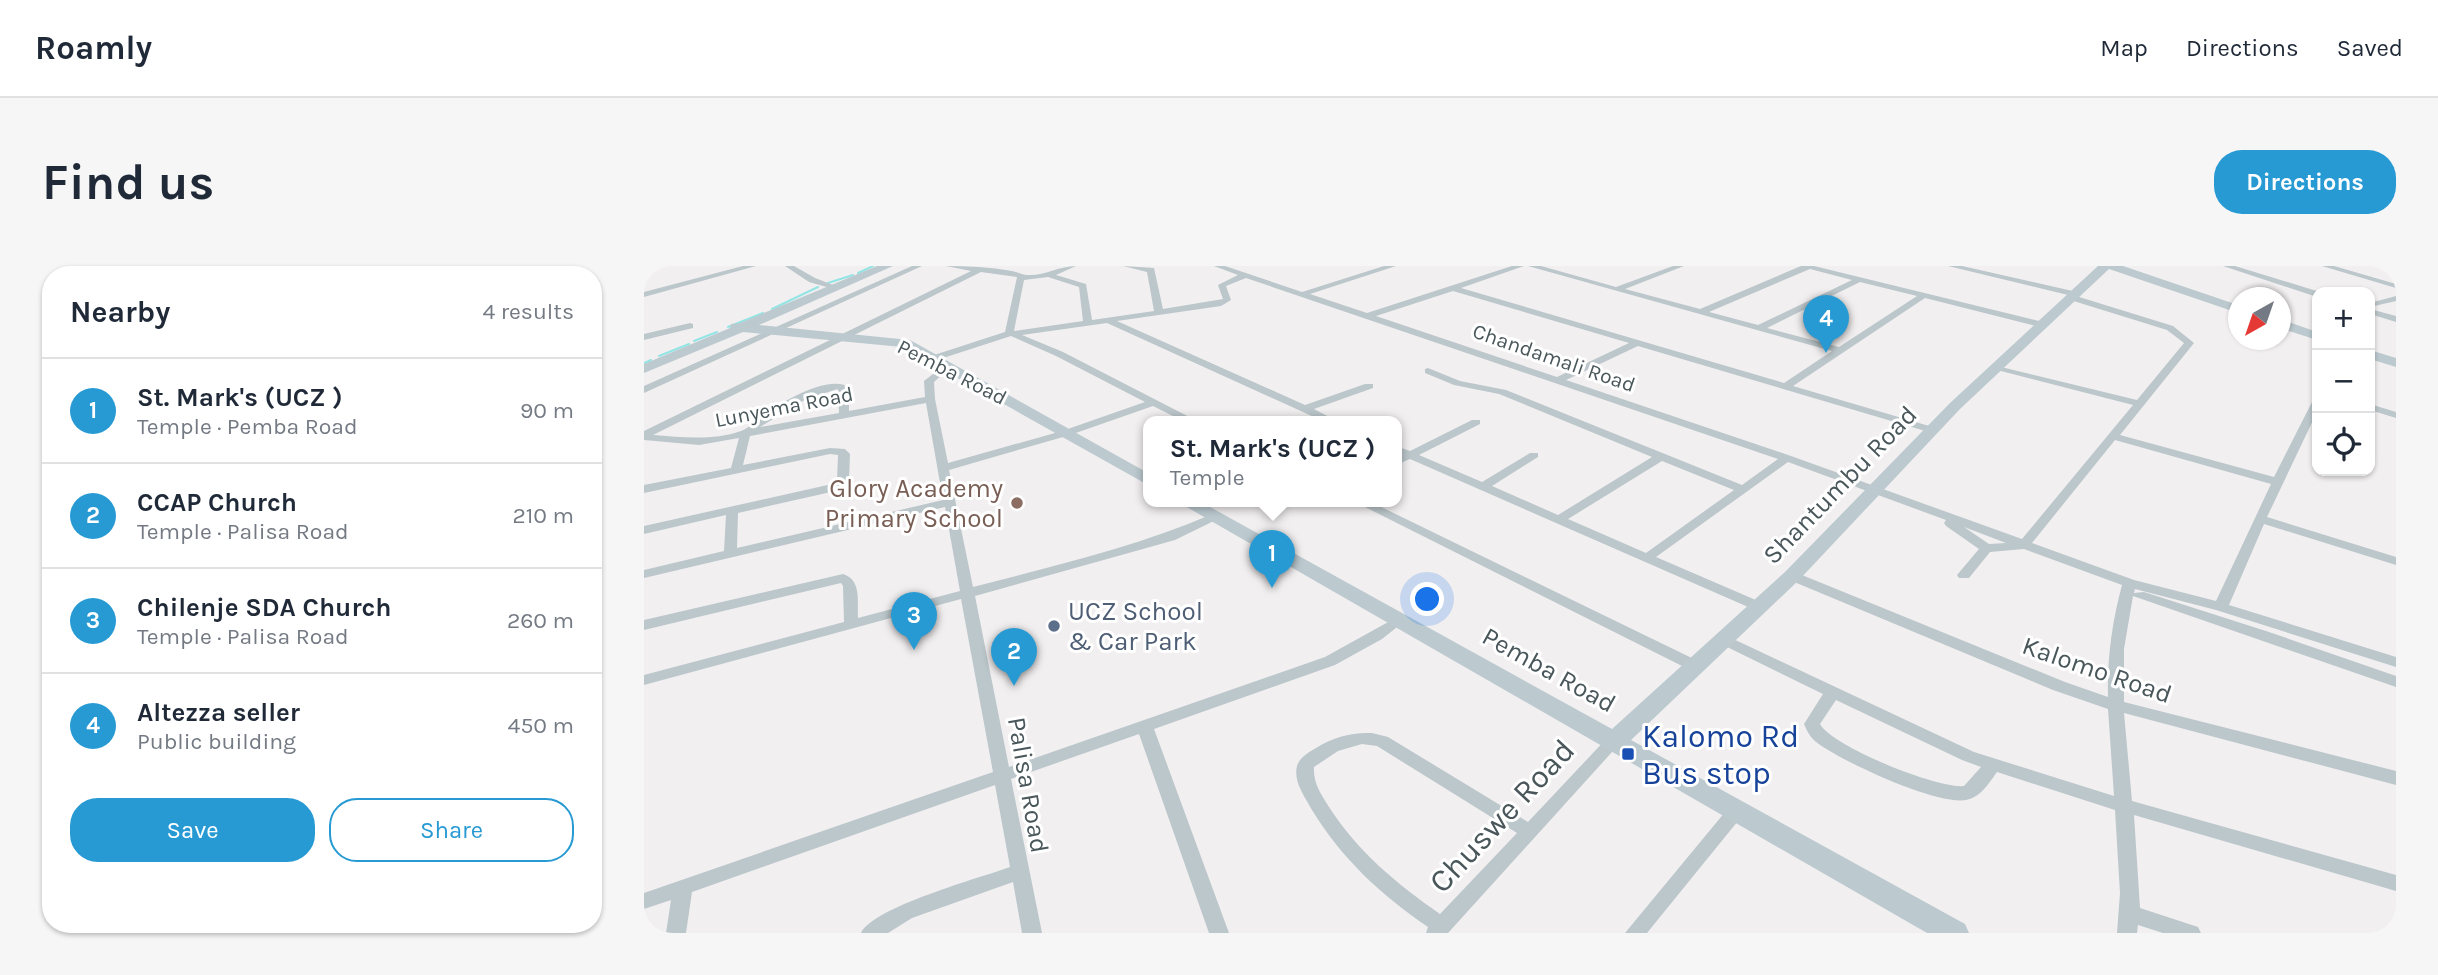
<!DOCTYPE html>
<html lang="en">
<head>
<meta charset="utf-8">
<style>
  body { margin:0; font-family:Karla,sans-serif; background:#f6f6f7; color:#1f2937 }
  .controls { position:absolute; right:21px; top:21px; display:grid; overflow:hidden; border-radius:14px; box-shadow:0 2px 5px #0004 }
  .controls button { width:63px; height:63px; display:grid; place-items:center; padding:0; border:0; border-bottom:2px solid #e0e1e3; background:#fff; color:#1f2937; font:35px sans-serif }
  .compass { position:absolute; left:1584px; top:21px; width:63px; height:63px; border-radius:50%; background:#fff; box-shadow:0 2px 5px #0004; rotate:220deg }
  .you { position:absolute; left:784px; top:334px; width:24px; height:24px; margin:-18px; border:5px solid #fff; border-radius:50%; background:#1a73e8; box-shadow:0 0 0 10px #1a73e833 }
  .badge { display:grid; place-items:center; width:46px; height:46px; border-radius:50%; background:#279ad4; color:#fff; font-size:23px; font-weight:700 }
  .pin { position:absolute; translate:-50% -58px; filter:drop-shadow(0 2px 4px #0008) }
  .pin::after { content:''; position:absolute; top:37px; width:24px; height:21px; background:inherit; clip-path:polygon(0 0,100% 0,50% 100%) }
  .popup { position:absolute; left:499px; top:150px; width:259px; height:91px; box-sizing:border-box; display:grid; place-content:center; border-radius:14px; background:#fff; filter:drop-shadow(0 2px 5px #0005); font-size:23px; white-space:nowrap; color:#747a83 }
  .popup b { font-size:26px; color:#1f2937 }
  .popup::after { content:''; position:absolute; left:50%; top:100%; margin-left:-14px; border:14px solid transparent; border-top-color:#fff }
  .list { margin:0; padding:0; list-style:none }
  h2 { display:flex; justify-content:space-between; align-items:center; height:91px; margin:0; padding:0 28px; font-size:30px }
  h2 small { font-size:23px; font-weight:400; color:#747a83 }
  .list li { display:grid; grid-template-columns:46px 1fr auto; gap:21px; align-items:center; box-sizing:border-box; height:105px; padding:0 28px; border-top:2px solid #e0e1e3 }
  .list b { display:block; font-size:26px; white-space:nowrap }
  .list p { margin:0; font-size:23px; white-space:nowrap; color:#747a83 }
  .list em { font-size:23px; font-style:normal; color:#747a83 }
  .actions { display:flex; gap:14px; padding:21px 28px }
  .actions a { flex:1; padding:16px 0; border:2px solid #279ad4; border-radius:28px; text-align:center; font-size:24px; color:#279ad4 }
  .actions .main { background:#279ad4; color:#fff }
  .icon { flex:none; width:38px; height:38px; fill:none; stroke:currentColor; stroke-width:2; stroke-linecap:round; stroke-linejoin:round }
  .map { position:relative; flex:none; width:1752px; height:667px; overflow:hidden; border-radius:28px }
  header { display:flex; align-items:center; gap:42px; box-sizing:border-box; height:98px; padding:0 35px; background:#fff; border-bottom:2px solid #e0e1e3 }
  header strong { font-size:33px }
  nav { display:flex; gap:38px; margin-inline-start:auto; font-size:24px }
  .intro { display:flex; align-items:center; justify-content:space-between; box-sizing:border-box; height:168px; padding:0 42px }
  h1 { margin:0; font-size:49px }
  .button { padding:18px 32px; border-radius:28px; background:#279ad4; color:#fff; font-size:24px; font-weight:700 }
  main { display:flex; gap:42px; padding:0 42px }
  aside { flex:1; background:#fff; border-radius:28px; box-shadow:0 2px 5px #0004 }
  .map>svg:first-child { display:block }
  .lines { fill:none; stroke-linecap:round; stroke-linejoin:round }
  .stream { stroke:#92e5e4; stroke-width:2 }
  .street { fill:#bcc7cb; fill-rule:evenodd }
  .secondary { fill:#bccad0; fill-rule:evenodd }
  .education-dot { fill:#8d6e63; stroke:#fff; stroke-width:2.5 }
  .service-dot { fill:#5c6f8a; stroke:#fff; stroke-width:2.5 }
  .transit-dot { fill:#1a4fb4; stroke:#fff; stroke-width:2.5 }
  .labels { text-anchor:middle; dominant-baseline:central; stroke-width:6; stroke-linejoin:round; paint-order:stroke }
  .far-street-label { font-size:21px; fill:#49575b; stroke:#fff }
  .street-label { font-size:26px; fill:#49575b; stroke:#fff }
  .education-label { font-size:26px; fill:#785e54; stroke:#fff; text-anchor:end }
  .service-label { font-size:26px; fill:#4e5e75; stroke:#fff; text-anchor:start }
  .near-transit-label { font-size:32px; fill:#164399; stroke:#fff; text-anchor:start }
  .near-street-label { font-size:32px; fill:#49575b; stroke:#fff }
</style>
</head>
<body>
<header>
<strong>Roamly</strong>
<nav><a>Map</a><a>Directions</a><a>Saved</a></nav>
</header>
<div class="intro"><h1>Find us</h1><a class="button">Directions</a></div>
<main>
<aside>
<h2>Nearby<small>4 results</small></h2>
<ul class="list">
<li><span class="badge">1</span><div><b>St. Mark's (UCZ )</b><p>Temple · Pemba Road</p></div><em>90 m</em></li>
<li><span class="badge">2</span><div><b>CCAP Church</b><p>Temple · Palisa Road</p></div><em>210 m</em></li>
<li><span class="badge">3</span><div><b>Chilenje SDA Church</b><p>Temple · Palisa Road</p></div><em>260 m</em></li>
<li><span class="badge">4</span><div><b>Altezza seller</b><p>Public building</p></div><em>450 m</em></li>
</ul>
<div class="actions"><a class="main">Save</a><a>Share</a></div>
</aside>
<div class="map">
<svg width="1752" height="667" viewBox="0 0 1752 667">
  <rect width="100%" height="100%" fill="#f2eff0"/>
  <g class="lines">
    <!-- stream -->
    <path class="stream" d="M214,7L229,0
      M184,17L209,9
      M128,43L174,21
      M84,61L119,47
      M50,75L73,66
      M15,90L45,78
      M0,97L7,94"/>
    <!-- street -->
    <path class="street" d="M99,0H112L0,31V26Z
      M141,0H150L171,12L197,22L193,24L165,16Z
      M268,0H278L0,127V120Z
      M302,0C324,0 346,1 368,5C373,6 379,9 383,9C401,10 415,0 432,0L412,9L442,18L448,54L510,45L503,6L479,0L510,2L519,43L579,33L574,19L594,9L570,0H581L658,26L740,0H752L666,28L723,47L868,0H880L817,22L1140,117L1188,85L884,0H897L972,21L1029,0H1040L981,23L1056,43L1157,0H1170L1399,56L1400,58L1396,61L1281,32L1149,120L1292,162V166L1288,167L994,80L922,114L1147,190L1378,273L1489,139L1349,103V99L1493,134L1540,77L1523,64L1423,33L1424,29L1304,0H1318L1433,26L1432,30L1529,60L1550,77L1476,169L1630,211L1668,136L1673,133V146L1623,251L1752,291V299L1620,258L1585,339L1752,391V401L1572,344L1491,323L1490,327L1500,326L1625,366L1752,410V421L1489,330L1480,383V436L1752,505V519L1480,447L1488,535L1752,609V625L1490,549L1496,642L1554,661L1557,667H1519L1494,659L1493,667H1473L1476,627L1471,544L1353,506C1345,517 1337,531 1322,534C1291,539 1197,495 1172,476C1166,471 1163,465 1160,458L1179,428L1075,377L1073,374L1075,371H1085L1330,486L1470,530L1464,443L1409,424L1143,313L1141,310L1148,306L1153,307L1421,416L1464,431C1463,393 1468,356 1478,319L1380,283L1346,286L1325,312H1315L1313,309L1335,283L1302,260L1300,257L1302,254L1144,196L1012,291L1121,338L1123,341L1121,344H1111L766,193L752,199V191L757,189L752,187V180L766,185L828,154H836V158L775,189L838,216L886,187H894V191L848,220L914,249L1008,191L855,128L810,119L781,107V103L784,102L816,115L862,124L1098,219L1134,193L602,12L582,20L587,34L577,40L473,55L661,139L721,118H729V122L670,143L695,156H681L463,57L378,69L419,86L555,156H541L509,140L426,169L305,204L329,321C409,300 489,282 566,249L570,248L576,252L531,274L331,330L365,501L681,391L755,350L762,354L738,373L691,399L510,463L585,667H565L495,468L367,513L398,667H378L369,616L268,652L244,667H217C229,641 336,612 366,601L351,519L48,626L42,667H22L27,634L0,643V627L349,506L317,333L0,419V409L200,356L199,320L197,317L0,364V354L199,308C218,314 213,335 214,352L316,325L301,241L0,312V304L80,285L82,249L0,268V260L188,218L193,214L194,189L186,188L0,227V219L87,202L95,172L55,179L0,174V165L327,5ZM1166,3L1208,14L1114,59L1065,46ZM337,6L373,11L361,66L287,90V94H293L367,70L412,90L501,136L418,165L304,197L291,133L290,116L308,100L303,97L280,115L281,131L205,145V121C183,108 137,137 119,149C112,154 105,162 97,165C68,175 38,171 9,169ZM404,11L435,21L439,55L370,65L380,14ZM1216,16L1273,30L1195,81L1123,62ZM809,25L985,77L913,111L732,50ZM194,123L195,147L116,161L162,133ZM282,137L299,234L93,282L94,247L196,224L205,215L206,188L201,183L186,182L99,199L106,170ZM1471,174L1627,218L1572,335L1490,314L1388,277ZM1018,195L1090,224L1002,287L924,253ZM1320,261L1362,277L1345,278ZM1192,434L1318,494L1337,501L1320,520C1294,523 1189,481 1176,458Z
      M1579,0H1591L1676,26H1673V30H1670Z
      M1678,0H1690L1752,18V22Z
      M1752,30V35L1726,41V37Z
      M1726,43L1752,50V56L1726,48Z
      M46,57L49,58V62L0,74V68Z
      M1726,138L1752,146V152L1726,144Z
      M711,236H727L1056,396L1059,400L1056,404H1046Z
      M728,467L744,471L884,556L964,471L970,469L976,471L978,475L804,667H782L784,661C737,629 698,593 668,544C661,531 649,516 653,500C655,492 665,486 672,482C689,471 708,466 728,467ZM718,478L733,480L873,567L796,648C753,618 714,586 685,541C677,528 669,517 670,501L694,485Z
      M1092,538L1098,540L1101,545L1098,550L1003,667H981L1086,540Z"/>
    <!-- secondary -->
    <path class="secondary" d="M233,0H249L115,59L266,74L504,207V219L258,81L99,66L0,107V98L86,62L87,58L96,57Z
      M1454,0H1479L1594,39V47L1465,3L1316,143L1155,314L987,474L1321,658L1325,667H1283L534,236H557L968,463L1141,306L1306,137Z
      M1636,53L1673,66V74L1636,62Z
      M1726,84L1752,92V101L1726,93Z"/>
  </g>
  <!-- markers -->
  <circle class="education-dot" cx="373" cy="237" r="7"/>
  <circle class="service-dot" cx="410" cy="360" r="7"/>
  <rect class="transit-dot" x="977" y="481" width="14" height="14" rx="3.5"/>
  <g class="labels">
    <!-- far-street labels -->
    <g class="far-street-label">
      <text transform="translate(910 92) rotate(19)">Chandamali Road</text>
      <text transform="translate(308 106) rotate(27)">Pemba Road</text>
      <text transform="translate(140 141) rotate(-11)">Lunyema Road</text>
    </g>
    <!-- street labels -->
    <g class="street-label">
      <text transform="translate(1196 219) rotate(-46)">Shantumbu Road</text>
      <text transform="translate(905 404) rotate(29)">Pemba Road</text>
      <text transform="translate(1453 404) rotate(19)">Kalomo Road</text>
      <text transform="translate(384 519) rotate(80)">Palisa Road</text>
    </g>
    <!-- education labels -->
    <g class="education-label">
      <text x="359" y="222">Glory Academy<tspan x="359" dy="30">Primary School</tspan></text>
    </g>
    <!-- service labels -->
    <g class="service-label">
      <text x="424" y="345">UCZ School<tspan x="424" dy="30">&amp; Car Park</tspan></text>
    </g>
    <!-- near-transit labels -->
    <g class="near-transit-label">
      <text x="998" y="470">Kalomo Rd<tspan x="998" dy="37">Bus stop</tspan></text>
    </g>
    <!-- near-street labels -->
    <g class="near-street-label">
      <text transform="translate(858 550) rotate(-47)">Chuswe Road</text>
    </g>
  </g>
</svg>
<div class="controls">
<button>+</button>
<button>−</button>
<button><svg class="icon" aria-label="locate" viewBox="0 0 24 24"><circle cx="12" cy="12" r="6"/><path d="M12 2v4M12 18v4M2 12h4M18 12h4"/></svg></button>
</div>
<svg class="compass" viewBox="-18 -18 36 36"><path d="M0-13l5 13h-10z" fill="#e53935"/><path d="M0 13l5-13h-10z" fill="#747a83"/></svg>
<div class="you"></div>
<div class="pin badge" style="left:628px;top:322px">1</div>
<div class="popup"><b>St. Mark's (UCZ )</b>Temple</div>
<div class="pin badge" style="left:370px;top:420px">2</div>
<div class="pin badge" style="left:270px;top:384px">3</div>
<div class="pin badge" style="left:1182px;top:87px">4</div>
</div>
</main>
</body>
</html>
